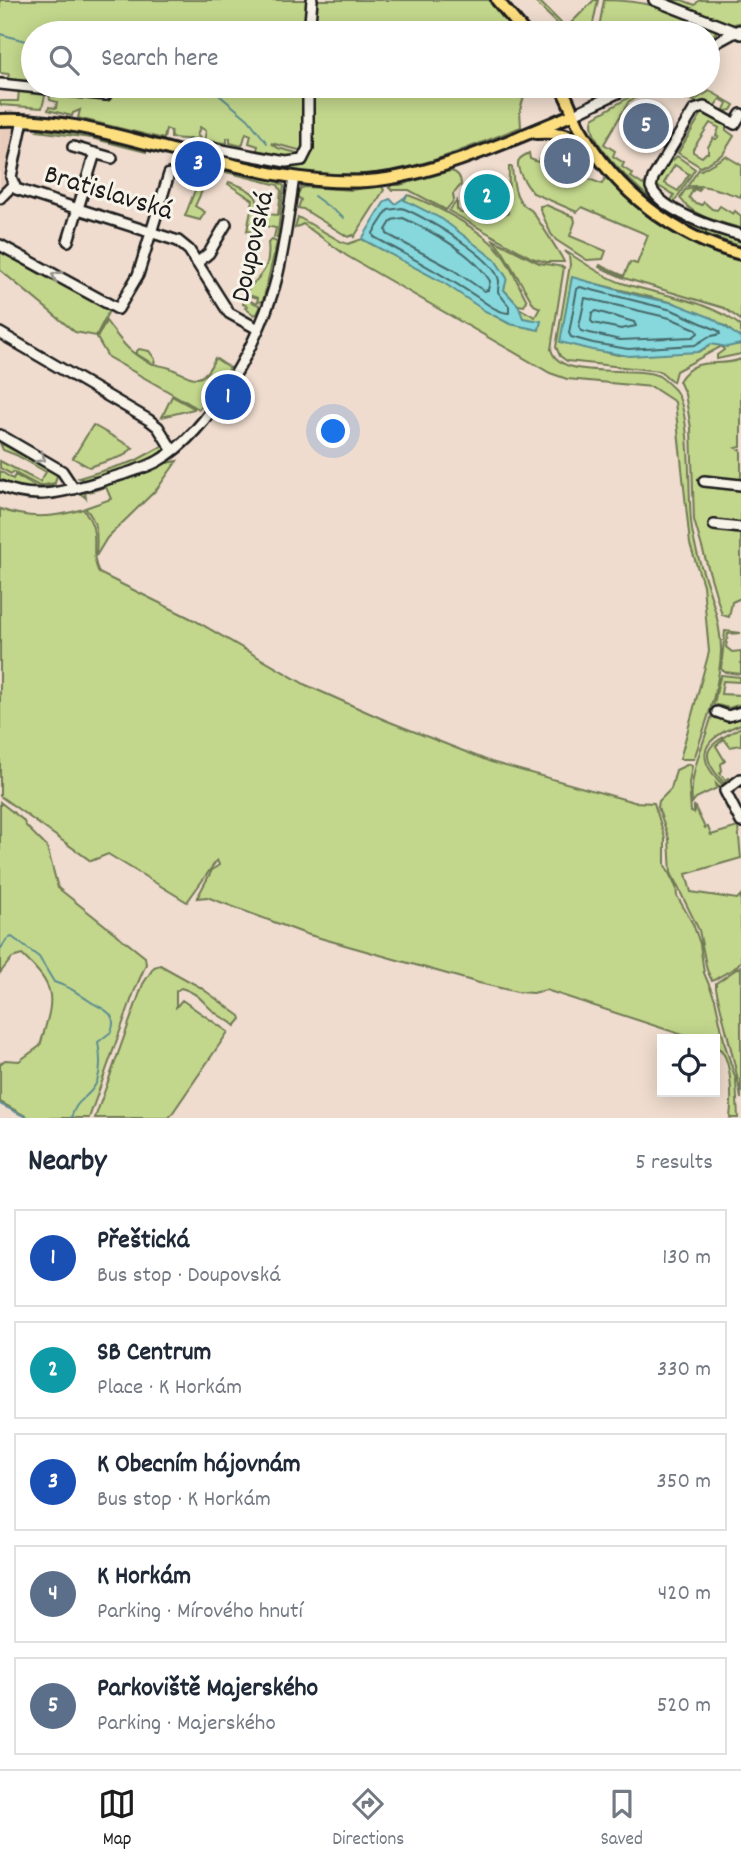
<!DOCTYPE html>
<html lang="en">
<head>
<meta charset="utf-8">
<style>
  body { margin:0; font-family:Dekko,sans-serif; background:#f6f6f7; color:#1f2937 }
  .controls { position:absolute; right:21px; bottom:21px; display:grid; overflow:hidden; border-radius:0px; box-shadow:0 4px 18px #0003 }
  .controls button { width:63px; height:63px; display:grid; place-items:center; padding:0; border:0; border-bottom:2px solid #e0e1e3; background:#fff; color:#1f2937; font:35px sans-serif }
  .you { position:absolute; left:334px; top:432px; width:24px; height:24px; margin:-18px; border:5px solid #fff; border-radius:50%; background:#1a73e8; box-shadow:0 0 0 10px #1a73e833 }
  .badge { display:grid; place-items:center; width:46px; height:46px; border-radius:50%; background:#1c1c1c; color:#fff; font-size:23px; font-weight:700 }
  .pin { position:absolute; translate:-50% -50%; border:4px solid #fff; box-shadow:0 2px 7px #0006 }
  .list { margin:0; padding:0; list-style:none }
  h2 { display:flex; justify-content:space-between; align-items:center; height:91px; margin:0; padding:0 28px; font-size:30px }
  h2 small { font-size:23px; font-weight:400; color:#747a83 }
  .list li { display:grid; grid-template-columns:46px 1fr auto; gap:21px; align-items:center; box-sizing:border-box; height:98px; margin:0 14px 14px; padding:0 14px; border:2px solid #e0e1e3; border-radius:0px }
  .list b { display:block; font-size:26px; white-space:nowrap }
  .list p { margin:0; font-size:23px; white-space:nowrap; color:#747a83 }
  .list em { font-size:23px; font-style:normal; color:#747a83 }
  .icon { flex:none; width:38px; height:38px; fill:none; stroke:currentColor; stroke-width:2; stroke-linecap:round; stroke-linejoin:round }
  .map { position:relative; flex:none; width:741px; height:1118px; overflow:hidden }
  .search { position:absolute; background:#fff; box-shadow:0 4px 18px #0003; left:21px; right:21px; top:21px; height:77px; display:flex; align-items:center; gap:18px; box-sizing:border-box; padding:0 24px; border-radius:38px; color:#747a83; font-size:26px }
  .sheet { height:651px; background:#fff }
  nav { display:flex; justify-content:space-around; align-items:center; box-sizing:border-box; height:98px; border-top:2px solid #e0e1e3; background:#fff; font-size:19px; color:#747a83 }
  nav a { display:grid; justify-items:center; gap:4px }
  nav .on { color:#1c1c1c }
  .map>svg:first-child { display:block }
  .built { fill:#eaccbc }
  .green { fill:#c3d78c; stroke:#707a54; stroke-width:2; fill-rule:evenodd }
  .water { fill:#86d8dd; stroke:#5c8d90; stroke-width:2 }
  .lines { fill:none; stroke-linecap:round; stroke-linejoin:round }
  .shore { stroke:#466769; stroke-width:2 }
  .stream { stroke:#5c8d90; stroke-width:2 }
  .minor-casing { stroke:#1c1c1c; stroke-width:14 }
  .major-casing { stroke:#1c1c1c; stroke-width:16 }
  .minor { stroke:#f7f3e8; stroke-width:9 }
  .major { stroke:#fddf80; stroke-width:10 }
  .oneway { stroke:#94928c }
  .labels { text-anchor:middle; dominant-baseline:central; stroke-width:6; stroke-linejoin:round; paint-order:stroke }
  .street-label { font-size:28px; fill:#1c1c1c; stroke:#f7f3e8 }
</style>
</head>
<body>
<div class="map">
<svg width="741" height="1118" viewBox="0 0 741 1118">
  <rect width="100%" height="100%" fill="#efdcce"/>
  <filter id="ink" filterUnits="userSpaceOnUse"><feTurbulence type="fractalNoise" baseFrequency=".0143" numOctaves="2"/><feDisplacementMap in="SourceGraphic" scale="14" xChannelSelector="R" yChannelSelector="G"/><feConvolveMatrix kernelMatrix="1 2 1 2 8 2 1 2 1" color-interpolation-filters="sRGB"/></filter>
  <g filter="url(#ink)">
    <!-- built -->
    <path class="built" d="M0,124L16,126L17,135L5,183L0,190Z"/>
    <!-- green -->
    <path class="green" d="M0,0H310L307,33H33V73H28L27,79L33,80V84L0,81V78H8L9,74L0,73Z
      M316,0H492L516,33H313Z
      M533,0H538L566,28L594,0H598L591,33H561L564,30Z
      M604,0C649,0 673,11 714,28L716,33L708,38V33L704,28L694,33H598Z
      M668,0H682L695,5L699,0H741V22L732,25Z
      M50,86H97V88L104,89L105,86H217L216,90L223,93L228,89L222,86H304L305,144L303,151L271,143L278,148L301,154L292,160L256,153L258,146L249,143L251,135L246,133L242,146L230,143V138H227V143L204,141L206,131L200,127L197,136L200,137L199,140L171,138V131L166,129L164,139L78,118L80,110L73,113L72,116L48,110L49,107L56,108L57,102L50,100L49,92L106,100L108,94L93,91V86H91L90,91Z
      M312,86H527L520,110L521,127C470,147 418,171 363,174C307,177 252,162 199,149L241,156L306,159L312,145Z
      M649,86H658L656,91L653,93L651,91L629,101L604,144L615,151L613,156L624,163L622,167L633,174L631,177L643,185L649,178V193L658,204L681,215L680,219L741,242V246C722,240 703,234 685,224C662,211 583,147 593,118Z
      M19,89L46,92L42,108L0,105V101H18Z
      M710,91L734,105L731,110L725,111L729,114L728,116L723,112L727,103L720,99L713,108L693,101Z
      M702,113L726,125V130L734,136L723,154L701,167L678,153ZM710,123L719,128L716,136L718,137L716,139L713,138L708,147V153H706L702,157L693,152V149Z
      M39,129L92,135L147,149L146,152L91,138L37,131Z
      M565,139L582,147L592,160L625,193L741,258V320L724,308L624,278L599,267L600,265L624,276L630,262L637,264L648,235L582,207L577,212L533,193C528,187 514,168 519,160C520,158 527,154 529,153L530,159L538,162L539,160L602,184L606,177L579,146Z
      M677,156L695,169L673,204L671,201L674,195L660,187L657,191L654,185L668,158L673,160ZM675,165L689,174L678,191L664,183Z
      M726,156L741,165V197C724,192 704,183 687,187L699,169L701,170Z
      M198,165H210L276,181L284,186L277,238L274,237L276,228L265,226L267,214L278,215L281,191L278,185Z
      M454,166L412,180L395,183L396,185H400L450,171C457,172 461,177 461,185L453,194L454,200L446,210L409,190H392L389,188L394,183Z
      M509,167H512C513,176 513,190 519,199C522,205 526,207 531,210C534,213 563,258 564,262H546L532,258L449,211L457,201V209L461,213L508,214Z
      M229,182C264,193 260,201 254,232L247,231L253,200L228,184Z
      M197,185L202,191L195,206L205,212L200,220L185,216Z
      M381,185L384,190L354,237L353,235L348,237L303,209L298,208L301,200L297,196L301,188L306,187L352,190Z
      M694,188H700L699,191L694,189L689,197L693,202L702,205L704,202L712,209L717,210L720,206L733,214L735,211L741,216V228C719,222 693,217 680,198L685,190Z
      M408,195C434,204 484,231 501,253C511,266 517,282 525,297L527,301L524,306L518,305L504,290L404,200Z
      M546,205L574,217L575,222L570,236L606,251L603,259L587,260L556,240L551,234L540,209V206Z
      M298,217L342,242L348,244L362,239C389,253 418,267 445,283C467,297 487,312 510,324L523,318L517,307L535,317L540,308L534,305L503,252L492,239L539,263L564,267L551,349C559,382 634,364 659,376C664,379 671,386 675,390C692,413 688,492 691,521C695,566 721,605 721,651C720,687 705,725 694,759H680L709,652L703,585L690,544L675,402L652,387L567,379L550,373L347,256L303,224L295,228Z
      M272,240L277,242L263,301L257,302L258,298L248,295L246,299L261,306L257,314L254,315L245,308L247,306L243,304C242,281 273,282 268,243Z
      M0,251L42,275H51L110,309L96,336L75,332L0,270Z
      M565,251C584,262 601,276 622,283C662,296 707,299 741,326V338L734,334L727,327L674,303L572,278L561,342L618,355L703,350L711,344L723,346L741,344V354L717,359V355L724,350L722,346L676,371L673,382L660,371L567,361L560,356L556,347L570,265L569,256Z
      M106,321C120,339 129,355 153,364L135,353L139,349L149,351L155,359L154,364C161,366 164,366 170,368C192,377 201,389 215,358L230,368L199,409L108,357L97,338Z
      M741,359V447L736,448L741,450V598L732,602L729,617L722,615L694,520L691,428L685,394L679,381C696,353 718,369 741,359Z
      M172,396L194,408V409L162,417Z
      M93,425L133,448L123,456L89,467L73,458Z
      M0,443L57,475L55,483L39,486L13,472L11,474L0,468V461L40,482L46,472L16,455L3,450Z
      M166,444L164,453L139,465L86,481L79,478L135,461Z
      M177,461L157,489L107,538L96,556C97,536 99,523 85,508L111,499L106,487L85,493L86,498L81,494L82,490L161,464Z
      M0,471L13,479L15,475L36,487L55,485L56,490H21L0,482Z
      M0,509C27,519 55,518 83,509C104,536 87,547 99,573L194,620L306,685L385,720L491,762L634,802L654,803L665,838V865L676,887L677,896L693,924L700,944L704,973L715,999L725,1045L736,1080L738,1118H730C732,1101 733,1052 715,1046V1039H695L546,990L533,993L517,992L479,983L306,934L207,897L197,898L212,870L219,865L217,860L187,902L108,854L91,861L0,796Z
      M725,631L741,633L728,634L726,647L732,652L741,651V674L725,672L721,669Z
      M721,675L741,677L739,682L723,681L721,694L741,695V704L729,708L717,705L713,717L728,722L741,718V724C704,738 692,755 723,785L720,788L716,784L717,788L696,798L692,803C689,772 703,747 711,718C715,704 716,688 721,675Z
      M741,727V745L730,747L724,739L716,746L725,761L721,764L722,771L720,773L725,780L728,778L730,780L726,781L725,784C693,750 710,745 741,727Z
      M689,764L692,766L689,783L691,812L694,813V805L705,828L708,827L711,835L738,827L741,858L686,874L691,892L737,899L741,895V961L736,967L712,981L707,970L699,930L671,873L669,839L658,807L659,801L671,789L676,770Z
      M0,802L23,820L26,826L47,847L58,888L145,957L146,964L134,992L89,1118H29L0,1102V1064L5,1060L19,1061L40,1046C53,1000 60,990 22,955L12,958L0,973Z
      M160,965L200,987L240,1016L241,1019L235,1026C230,1021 226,1020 220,1016C203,1006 204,995 181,988L176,991V1007L182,1000L228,1032L169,1118H95L143,984L154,967Z
      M741,966V1099C736,1061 724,1025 716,988V983Z"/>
    <!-- water -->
    <path class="water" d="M408,195L404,200L442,219L463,235L495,260L507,278L504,290L518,305L523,318L541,321L539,330L510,324L485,311L444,283L362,239L385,201L390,199L395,204Z
      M572,277L639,296L674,303L712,318L741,338V344L727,347L711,344L698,352L629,356L592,350L560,342Z"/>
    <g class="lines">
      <!-- shore -->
      <path class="shore" d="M402,208C422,215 496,258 499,281C499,284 498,288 498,292L509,306V313C499,313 488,305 480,299C446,276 411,257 374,237L373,233L388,210Z
        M403,218C431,231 474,254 490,281L488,290L484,291L452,269L387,234L386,230L392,220Z
        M580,287L672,310L719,331L720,334L708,337L695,345L628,349L593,343L571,337L569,333L577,289Z
        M585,298L670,318L696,329L698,333L693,337L620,340L581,331L579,327Z
        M596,311L634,322L636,326L621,329L593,323L591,321L592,313Z"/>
      <!-- stream -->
      <path class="stream" d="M0,34L33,43
        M208,86L248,119L267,143
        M314,196L344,218
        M0,950L7,939L12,937L39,957L54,982C71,988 72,989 88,1000C98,1008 120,1011 111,1032L98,1042C101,1058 102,1079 91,1091C81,1102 76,1102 71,1118
        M0,1104L28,1118"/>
      <!-- minor casing -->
      <g class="minor-casing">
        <path id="minor" d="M654,0L741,34
          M309,33L312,0
          M708,47L739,30
          M0,84L106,95
          M574,114L632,86
          M741,114L735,124L704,107L694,110L653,178L651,187C660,211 717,229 741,235
          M23,120L11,177L16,189L178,241L189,250L229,313L258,329
          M73,147L112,158
          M190,155L192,145L201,146L286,162L302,160L308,148V86
          M0,198L13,185
          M68,241L95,153
          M0,245L118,309L138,275L169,174
          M197,263L209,253L226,224
          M0,333L149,420L158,427L173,451
          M0,435L62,471L74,489
          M704,481L741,485
          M0,486C34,501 64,492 98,482C118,475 140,471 158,461C211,432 263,334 277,277C285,244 289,210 294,177
          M714,525L741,528
          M717,712L728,716L741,712
          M741,779L725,791L741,822"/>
      </g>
      <!-- major casing -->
      <g class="major-casing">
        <path id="major" d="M497,0L525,33
          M560,86C569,100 573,116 581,130C615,190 674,237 741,254
          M0,120C64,117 127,139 188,154C246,168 307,185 367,181C431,177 514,139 574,114
          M536,133C560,132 574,133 590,153"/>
      </g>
      <!-- minor -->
      <use href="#minor" class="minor"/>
      <!-- major -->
      <use href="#major" class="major"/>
    </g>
    <!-- one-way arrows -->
    <defs><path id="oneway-chevron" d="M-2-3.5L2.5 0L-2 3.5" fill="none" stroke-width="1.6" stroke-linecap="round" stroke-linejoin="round" transform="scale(1.75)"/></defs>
    <g class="oneway">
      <use href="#oneway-chevron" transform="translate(56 276) rotate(-151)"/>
      <use href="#oneway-chevron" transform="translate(41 458) rotate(30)"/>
    </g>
  </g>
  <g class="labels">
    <!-- street labels -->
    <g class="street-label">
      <text transform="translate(108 195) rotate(17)">Bratislavská</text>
      <text transform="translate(255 247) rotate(-77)">Doupovská</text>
    </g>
  </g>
</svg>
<div class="controls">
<button><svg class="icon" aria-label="locate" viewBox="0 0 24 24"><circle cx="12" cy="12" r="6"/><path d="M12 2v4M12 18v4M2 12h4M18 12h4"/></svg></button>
</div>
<div class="you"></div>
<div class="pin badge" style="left:228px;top:397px;background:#1a4fb4">1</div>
<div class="pin badge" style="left:487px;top:197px;background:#0f9aa8">2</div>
<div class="pin badge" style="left:198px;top:164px;background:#1a4fb4">3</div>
<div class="pin badge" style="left:567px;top:161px;background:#5c6f8a">4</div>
<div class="pin badge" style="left:646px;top:126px;background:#5c6f8a">5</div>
<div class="search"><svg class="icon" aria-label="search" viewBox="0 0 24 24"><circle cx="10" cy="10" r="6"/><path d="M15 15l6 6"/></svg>Search here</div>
</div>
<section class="sheet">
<h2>Nearby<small>5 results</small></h2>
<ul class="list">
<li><span class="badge" style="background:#1a4fb4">1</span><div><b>Přeštická</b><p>Bus stop · Doupovská</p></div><em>130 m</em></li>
<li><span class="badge" style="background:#0f9aa8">2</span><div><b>SB Centrum</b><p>Place · K Horkám</p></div><em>330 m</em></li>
<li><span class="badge" style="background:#1a4fb4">3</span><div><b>K Obecním hájovnám</b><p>Bus stop · K Horkám</p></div><em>350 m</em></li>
<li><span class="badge" style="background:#5c6f8a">4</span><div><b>K Horkám</b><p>Parking · Mírového hnutí</p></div><em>420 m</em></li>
<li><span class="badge" style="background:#5c6f8a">5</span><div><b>Parkoviště Majerského</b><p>Parking · Majerského</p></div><em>520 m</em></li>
</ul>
</section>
<nav>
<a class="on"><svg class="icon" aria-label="map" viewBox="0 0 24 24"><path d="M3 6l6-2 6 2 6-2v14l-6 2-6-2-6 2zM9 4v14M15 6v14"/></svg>Map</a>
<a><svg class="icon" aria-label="directions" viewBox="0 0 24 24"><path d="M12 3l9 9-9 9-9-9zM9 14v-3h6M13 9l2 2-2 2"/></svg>Directions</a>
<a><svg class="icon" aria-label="saved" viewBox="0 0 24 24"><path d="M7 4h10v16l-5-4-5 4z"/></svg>Saved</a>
</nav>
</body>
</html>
